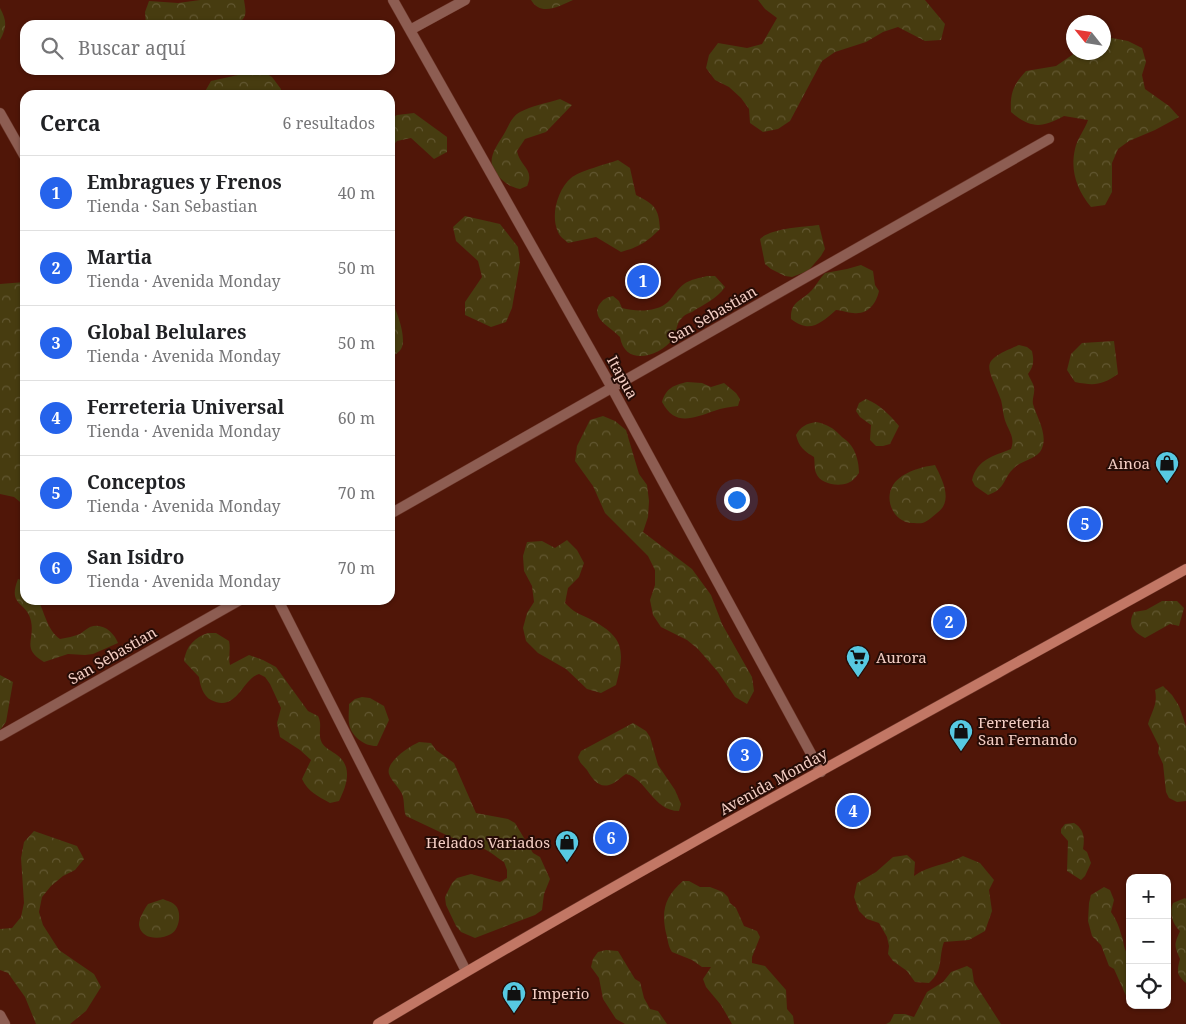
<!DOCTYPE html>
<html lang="es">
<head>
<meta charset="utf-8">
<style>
  body { margin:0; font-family:"Noto Serif",serif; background:#f6f6f6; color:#202124 }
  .controls { position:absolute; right:15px; bottom:15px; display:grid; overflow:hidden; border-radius:10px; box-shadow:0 1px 4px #0004 }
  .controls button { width:45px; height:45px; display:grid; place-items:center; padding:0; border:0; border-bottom:1px solid #e0e0e0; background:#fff; color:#202124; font:25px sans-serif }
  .compass { position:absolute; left:1066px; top:15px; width:45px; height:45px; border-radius:50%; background:#fff; box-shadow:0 1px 4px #0004; rotate:300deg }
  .you { position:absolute; left:736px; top:499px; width:18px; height:18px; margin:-12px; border:4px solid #fff; border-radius:50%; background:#1a73e8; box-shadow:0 0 0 8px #1a73e833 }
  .badge { display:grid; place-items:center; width:32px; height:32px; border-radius:50%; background:#2563eb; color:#fff; font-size:16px; font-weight:700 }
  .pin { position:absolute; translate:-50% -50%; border:2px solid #fff; box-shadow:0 1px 5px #0006 }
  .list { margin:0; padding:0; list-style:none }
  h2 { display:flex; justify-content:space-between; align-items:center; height:65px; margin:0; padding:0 20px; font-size:21px }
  h2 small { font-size:16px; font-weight:400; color:#757577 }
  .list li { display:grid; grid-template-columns:32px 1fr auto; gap:15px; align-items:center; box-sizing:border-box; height:75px; padding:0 20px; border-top:1px solid #e0e0e0 }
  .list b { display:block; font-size:19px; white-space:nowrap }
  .list p { margin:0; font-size:16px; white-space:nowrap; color:#757577 }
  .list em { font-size:16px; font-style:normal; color:#757577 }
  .icon { flex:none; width:28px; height:28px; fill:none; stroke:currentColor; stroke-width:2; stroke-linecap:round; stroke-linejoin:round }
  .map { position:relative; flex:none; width:1186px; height:1024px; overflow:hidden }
  .search { position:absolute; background:#fff; box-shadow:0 1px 4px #0004; left:20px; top:20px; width:375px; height:55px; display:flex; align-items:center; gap:12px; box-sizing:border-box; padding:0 18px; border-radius:15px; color:#757577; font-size:19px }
  .panel { position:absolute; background:#fff; box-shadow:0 1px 4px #0004; left:20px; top:90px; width:375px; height:515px; border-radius:15px }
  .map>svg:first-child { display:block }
  .forest { fill:url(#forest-crowns) }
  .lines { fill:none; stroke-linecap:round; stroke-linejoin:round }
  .street-casing { stroke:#6a3326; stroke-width:11 }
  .secondary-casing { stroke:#6a3326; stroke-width:11 }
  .street { stroke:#8d5d52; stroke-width:10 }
  .secondary { stroke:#c27765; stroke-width:10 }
  .labels { text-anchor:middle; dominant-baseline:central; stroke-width:4; stroke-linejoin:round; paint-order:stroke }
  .street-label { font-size:15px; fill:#f4cec4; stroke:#260c06 }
  .poi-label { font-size:15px; fill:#f4cec4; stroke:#260c06; text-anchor:start }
</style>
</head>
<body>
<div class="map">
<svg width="1186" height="1024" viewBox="0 0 1186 1024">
  <defs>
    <pattern id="forest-crowns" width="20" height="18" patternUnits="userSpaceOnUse" patternTransform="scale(1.25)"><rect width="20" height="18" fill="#473c10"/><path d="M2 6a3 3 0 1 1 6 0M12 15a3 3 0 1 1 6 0" fill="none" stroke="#625731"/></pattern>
  </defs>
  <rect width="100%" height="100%" fill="#501608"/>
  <!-- forest -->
  <path class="forest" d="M200,0H244C246,13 248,18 235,25H146L145,12L149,1L178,3Z
    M531,0H573C559,6 541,17 531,0Z
    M758,0H925L945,24L941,40L925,41L898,27L883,32L866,42L835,52L822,61L790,121L778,129L763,132L750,123L749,109L741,98L729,87L715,80L706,68L709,55L718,43L747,48L762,44L777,18L765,9Z
    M0,8C7,21 7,27 0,40Z
    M1112,38L1128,41L1142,48L1146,62L1142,75L1145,89L1169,106L1179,117L1155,130L1129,141L1118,149L1112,163V192L1105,205L1091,207C1077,190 1070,171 1075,149C1077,139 1085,129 1088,120L1064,116C1042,128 1031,129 1011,112C1010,93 1013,85 1026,71L1056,66L1075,53L1104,52V39Z
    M260,70L272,77L281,89V95H203L211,81Z
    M560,99L572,105L546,132L525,139L517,151C520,167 535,169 527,186L520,189C511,187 506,184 500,178C484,163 494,150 504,134C508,127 512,116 520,112C531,106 547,103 560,99Z
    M414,113L447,137V152L434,159L411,138L397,141L390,149V119L397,115Z
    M618,160L630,168L636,195C654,204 659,208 660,229C647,242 639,247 621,252L596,237L568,243C565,240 559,236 558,232C550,215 558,189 571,178C579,171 607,164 618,160Z
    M465,216L500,224L518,247L520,262L512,308L506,322L491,327L465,315V302L482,277L478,261L456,241L453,227Z
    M819,225L825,249L821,256L808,271L792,277L785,276L771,269L765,264L760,239C771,228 803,227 819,225Z
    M861,265L873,271L875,285L879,291C876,304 868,315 853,313C847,313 842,310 836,310C821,323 810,334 791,319C790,301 802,301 812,290C817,284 820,278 825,273L847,269Z
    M707,276H715L725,287C717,299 704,304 692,312C689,313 684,315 682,318C676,323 677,332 673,339C659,357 625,367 620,337C612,328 591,319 599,305C603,299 607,297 613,296L619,301L622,308C636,312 657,312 668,302C674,296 678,288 684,284C691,279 700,278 707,276Z
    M25,282V506L14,497L0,494V284Z
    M390,300C397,309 406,336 402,347C400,352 395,355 390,357Z
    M1114,341L1118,374C1102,385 1095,386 1075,382L1067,370L1071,354L1082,343Z
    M1019,345L1027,347L1032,351C1034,361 1034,366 1028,374C1030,379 1034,384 1034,388C1035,394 1032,398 1033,404C1037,418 1050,437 1040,452C1033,460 1021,461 1014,468C1003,478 1006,489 988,495L975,486L972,480C977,459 994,456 1011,449C1015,438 1010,433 1006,423C1003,416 1003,408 1001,400C988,365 977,362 1019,345Z
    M687,382L702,383L711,387L724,383L736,393L740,399L738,406C730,407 722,408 714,411C693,418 675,427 662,402C666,388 674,385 687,382Z
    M866,399C879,404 890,415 899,426L890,444L883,446H876L870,440L871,425L860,417L856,411L859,403Z
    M603,416L615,421L626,430L639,474L647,485L649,501L648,517L643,532L692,569L711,595L722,624L752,677L754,691L747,704L735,697L718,672L698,649L687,640L661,627L653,615L650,600L655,585V570L648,556L605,513L593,486L575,461L577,446L590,420Z
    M816,422C827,424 833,428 840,435C842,438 847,440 849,443C856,450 859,463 859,473C856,477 853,481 848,483C838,487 820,484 816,473C814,469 815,462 814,457C804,451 799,447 796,435C801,426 806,424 816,422Z
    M935,465C942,479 954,501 937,513C933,516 929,520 925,522C922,524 917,523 914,523C896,524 884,503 892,487C899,473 920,467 935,465Z
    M567,540L577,550L584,563L579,577L568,588L565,603C574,612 577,613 588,618C623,636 626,648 616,685L601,693L587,689L566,669L538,653L526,641L523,628L527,613L534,602L532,586L524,571L523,556L527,542L542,541L555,548Z
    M18,579L25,581V600H38C45,613 47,630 60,639C67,638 74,636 80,634C83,632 86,629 90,627C102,622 114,632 118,643L93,654L85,655L68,654L44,662C21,648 35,641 31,621C27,601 7,607 18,579Z
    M1162,601H1177L1184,608L1179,626L1170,624L1145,638C1133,632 1127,624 1134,612L1146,610Z
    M208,633H216L229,641C231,650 228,657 230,665L249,655L263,660L276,667L308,711L318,716C323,725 317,734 322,743C325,748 332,751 337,755C353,767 347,785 339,801L330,803C318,796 308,792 302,779L311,760L300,750L280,737L277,723L281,708L270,684L265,677L259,674C242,679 237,713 211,700C203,696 200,685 199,677L184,661C186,646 195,637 208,633Z
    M0,675L13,682L6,722L0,730Z
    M1163,686L1172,695L1179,706L1186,726V801L1177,802L1169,798L1166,792L1163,764L1158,753L1159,746L1148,724C1152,710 1158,705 1155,690Z
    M362,697L370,698L384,706L389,720L377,746C369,746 365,744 358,739C346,728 349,719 349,704L355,699Z
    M633,723L646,731L650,737L658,765L675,790L681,804L679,811C653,811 646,778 626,774C621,777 615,784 609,785C598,788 592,778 587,770C583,765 580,764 578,757L581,751Z
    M419,742L431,743L436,750L454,763L476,813L508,819L515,823L533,853L540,857L550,879L544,894L542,910L535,915L475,938L461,932L456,926L446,905L445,897L452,883L457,878L471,874L500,882L507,878V870L504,862C491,853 475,840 459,841L406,816C403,809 405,801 402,794C399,787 391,781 389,774C385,762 410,746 419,742Z
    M1074,823C1084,829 1085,838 1083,849L1087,852L1091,863L1085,876L1081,880L1067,871L1068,841L1061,833V829L1065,824Z
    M34,831L77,846L84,859L75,870L63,876L51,886L42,897L39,912L43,925L59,950L94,974L101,987L86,1011L70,1024H36L25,997L8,973L0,970V929L12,928L21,917L24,903L21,858L24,842Z
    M907,855L915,862L914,876C929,865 947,865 963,856L980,863L994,880L989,890L992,911L985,931L969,940L944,942C938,959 944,970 929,983L915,982L907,971L893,961L888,954L889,946L887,937L879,923L867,919L859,911L854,897L857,883L876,872L893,857Z
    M683,881H689L700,887H710L723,892L728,897L730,903L736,908L744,926L757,931L760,937L752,957V963L765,966L786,990L787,1009L793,1016L794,1024H732L721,1005L706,987L703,979L711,967H702L692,960L672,952C668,946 668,940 666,933C661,911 665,896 683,881Z
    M1104,887L1110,890L1114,900L1111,912C1116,919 1119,926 1121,934C1125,943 1122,949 1130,956V1000L1127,998L1114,969L1109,966L1101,945L1092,936L1088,921L1089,903L1091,895Z
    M1185,898L1186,899V983C1176,975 1177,970 1180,959C1174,945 1174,945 1180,931C1172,923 1169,913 1173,903Z
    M163,899C167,901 173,902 176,906C182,913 179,930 171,934C161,940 141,940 139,925C139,918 144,910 148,904Z
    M606,950L618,951L635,979L640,982L644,998L650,1009L658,1011L667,1024H625L616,1019L603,999L599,978L591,967L593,959L598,952Z
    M967,966L972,969L974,982L1001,1024H886L890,1022L894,1014H905L914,1017L927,992L943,982L951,972Z"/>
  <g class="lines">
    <!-- street casing -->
    <g class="street-casing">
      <path id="street" d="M393,0L612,388L821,772
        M410,30L465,0
        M0,113L25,157
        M390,514L1049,139
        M278,600L466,971
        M0,736L240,600
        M0,1015L5,1024"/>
    </g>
    <!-- secondary casing -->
    <g class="secondary-casing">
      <path id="secondary" d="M378,1024C643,866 916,719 1186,569"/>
    </g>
    <!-- street -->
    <use href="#street" class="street"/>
    <!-- secondary -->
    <use href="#secondary" class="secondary"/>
  </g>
  <!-- icons -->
  <defs>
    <g id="shop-pin" transform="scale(1.25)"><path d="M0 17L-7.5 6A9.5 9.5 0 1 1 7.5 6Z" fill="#57c9e2" stroke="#260c06"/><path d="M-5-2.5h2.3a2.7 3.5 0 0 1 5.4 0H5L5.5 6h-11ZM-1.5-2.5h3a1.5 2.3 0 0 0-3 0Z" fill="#111"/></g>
    <g id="supermarket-pin" transform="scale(1.25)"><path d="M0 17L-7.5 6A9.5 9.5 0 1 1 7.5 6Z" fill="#57c9e2" stroke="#260c06"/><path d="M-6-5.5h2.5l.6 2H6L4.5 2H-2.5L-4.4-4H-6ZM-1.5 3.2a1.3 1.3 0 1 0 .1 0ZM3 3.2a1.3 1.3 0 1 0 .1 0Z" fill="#111"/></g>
  </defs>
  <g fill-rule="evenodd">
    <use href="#shop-pin" x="1167" y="463"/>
    <use href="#supermarket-pin" x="858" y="657"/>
    <use href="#shop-pin" x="961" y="731"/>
    <use href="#shop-pin" x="567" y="842"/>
    <use href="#shop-pin" x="514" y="993"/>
  </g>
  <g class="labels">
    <!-- street labels -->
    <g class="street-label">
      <text transform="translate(712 314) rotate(-30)">San Sebastian</text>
      <text transform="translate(623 377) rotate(61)">Itapua</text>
      <text transform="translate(112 655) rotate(-30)">San Sebastian</text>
      <text transform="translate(773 781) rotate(-29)">Avenida Monday</text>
    </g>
    <!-- poi labels -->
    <g class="poi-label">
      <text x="1150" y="463" text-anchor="end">Ainoa</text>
      <text x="876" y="657">Aurora</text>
      <text x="978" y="722">Ferreteria<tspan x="978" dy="17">San Fernando</tspan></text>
      <text x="550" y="842" text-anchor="end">Helados Variados</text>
      <text x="532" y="993">Imperio</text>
    </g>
  </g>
</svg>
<div class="controls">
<button>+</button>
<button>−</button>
<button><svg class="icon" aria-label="locate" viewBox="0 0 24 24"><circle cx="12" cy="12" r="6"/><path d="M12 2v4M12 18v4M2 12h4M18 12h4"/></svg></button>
</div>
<svg class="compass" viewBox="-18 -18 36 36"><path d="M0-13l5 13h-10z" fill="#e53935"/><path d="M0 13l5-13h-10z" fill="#757577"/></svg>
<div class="you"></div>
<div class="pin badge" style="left:643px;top:281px">1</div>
<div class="pin badge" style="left:949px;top:622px">2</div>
<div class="pin badge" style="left:745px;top:755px">3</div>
<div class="pin badge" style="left:853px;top:811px">4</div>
<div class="pin badge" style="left:1085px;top:524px">5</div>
<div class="pin badge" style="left:611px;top:838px">6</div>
<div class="search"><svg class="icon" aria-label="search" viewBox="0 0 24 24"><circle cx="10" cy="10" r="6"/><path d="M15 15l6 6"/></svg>Buscar aquí</div>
<section class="panel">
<h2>Cerca<small>6 resultados</small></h2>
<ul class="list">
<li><span class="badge">1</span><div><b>Embragues y Frenos</b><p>Tienda · San Sebastian</p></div><em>40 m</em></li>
<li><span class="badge">2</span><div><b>Martia</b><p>Tienda · Avenida Monday</p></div><em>50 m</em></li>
<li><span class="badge">3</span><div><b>Global Belulares</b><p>Tienda · Avenida Monday</p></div><em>50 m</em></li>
<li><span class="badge">4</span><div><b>Ferreteria Universal</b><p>Tienda · Avenida Monday</p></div><em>60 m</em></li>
<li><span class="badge">5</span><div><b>Conceptos</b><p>Tienda · Avenida Monday</p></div><em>70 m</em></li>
<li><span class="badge">6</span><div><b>San Isidro</b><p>Tienda · Avenida Monday</p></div><em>70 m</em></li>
</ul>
</section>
</div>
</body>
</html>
